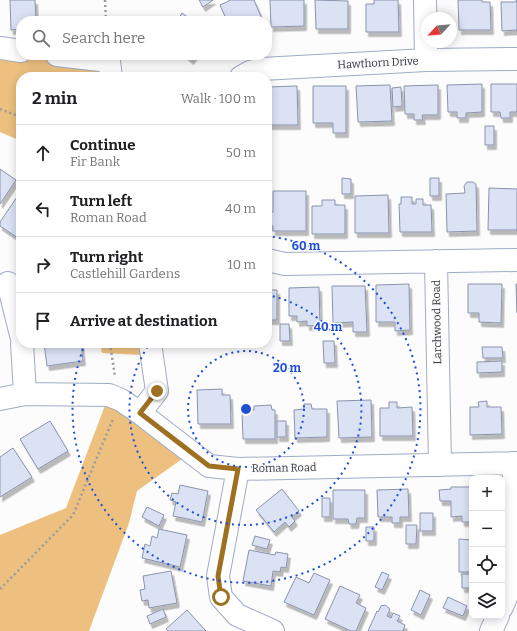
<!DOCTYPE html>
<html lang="en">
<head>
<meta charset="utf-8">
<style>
  body { margin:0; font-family:Bitter,serif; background:#f6f6f6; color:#202124 }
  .controls { position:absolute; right:12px; bottom:12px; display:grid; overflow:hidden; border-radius:8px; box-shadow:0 2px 10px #0003 }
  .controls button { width:36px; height:36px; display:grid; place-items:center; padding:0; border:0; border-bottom:1px solid #e0e0e0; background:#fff; color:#202124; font:20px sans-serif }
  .compass { position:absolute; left:421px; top:12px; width:36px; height:36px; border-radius:50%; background:#fff; box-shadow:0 2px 10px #0003; rotate:244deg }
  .stop { position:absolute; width:12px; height:12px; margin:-9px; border:3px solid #9e7021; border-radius:50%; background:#fff }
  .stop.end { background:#9e7021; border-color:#fff; box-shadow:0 1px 4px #0008 }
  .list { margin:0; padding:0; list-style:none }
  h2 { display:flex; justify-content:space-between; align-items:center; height:52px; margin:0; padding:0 16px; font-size:17px }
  h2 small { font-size:13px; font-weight:400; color:#757577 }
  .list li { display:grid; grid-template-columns:26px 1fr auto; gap:12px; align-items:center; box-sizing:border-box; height:56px; padding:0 16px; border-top:1px solid #e0e0e0 }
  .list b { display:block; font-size:15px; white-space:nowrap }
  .list p { margin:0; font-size:13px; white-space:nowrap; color:#757577 }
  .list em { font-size:13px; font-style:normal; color:#757577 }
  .icon { flex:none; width:22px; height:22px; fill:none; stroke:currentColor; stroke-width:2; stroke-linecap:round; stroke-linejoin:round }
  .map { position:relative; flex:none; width:517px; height:631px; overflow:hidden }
  .search { position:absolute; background:#fff; box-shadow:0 2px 10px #0003; left:16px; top:16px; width:256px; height:44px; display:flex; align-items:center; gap:10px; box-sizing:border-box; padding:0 14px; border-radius:16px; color:#757577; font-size:15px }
  .panel { position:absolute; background:#fff; box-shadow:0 2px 10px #0003; left:16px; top:72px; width:256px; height:276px; border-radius:16px }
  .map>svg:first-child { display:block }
  .green { fill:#edc080 }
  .building { fill:#dbe2f4; stroke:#8a93ad; filter:url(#shadow) }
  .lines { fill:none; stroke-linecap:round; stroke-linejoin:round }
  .minor-casing { stroke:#a1abc5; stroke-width:24 }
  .path { stroke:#999ba0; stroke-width:2.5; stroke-dasharray:2 3; stroke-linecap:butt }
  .minor { stroke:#fff; stroke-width:22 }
  .route { stroke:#9e7021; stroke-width:5 }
  .ring { fill:none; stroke:#1d4ed8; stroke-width:2; stroke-dasharray:2 4 }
  .labels { text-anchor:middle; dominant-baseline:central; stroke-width:3; stroke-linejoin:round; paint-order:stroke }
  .street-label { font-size:11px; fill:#2f333d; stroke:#fcfcfc }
  .centre { fill:#1d4ed8; stroke:#fcfcfc; stroke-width:2 }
  .ring-label { font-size:12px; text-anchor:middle; font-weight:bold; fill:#1d4ed8; stroke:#fcfcfc; stroke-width:3; stroke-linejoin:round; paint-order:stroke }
</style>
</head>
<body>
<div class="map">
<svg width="517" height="631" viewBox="0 0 517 631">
  <defs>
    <filter id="shadow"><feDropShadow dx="2.5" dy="4.5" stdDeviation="0" flood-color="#0004"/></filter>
  </defs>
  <rect width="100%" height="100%" fill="#fcfcfc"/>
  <!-- green -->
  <path class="green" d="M0,48L21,55H57L109,61L112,77H21V141L0,132Z
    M100,343H160L162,356L102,353Z
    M109,395L121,400L182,459L137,491L129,523L89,631H0V535L66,508Z"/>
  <!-- building -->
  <path class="building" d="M10,0H35L36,21H21V29L11,30Z
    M199,0H213L203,7Z
    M229,0H254L262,19L256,21H227L220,5L229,1Z
    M270,0H304V26L271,27Z
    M315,0L348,1V29H316Z
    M374,0H398L399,32H366V4H374Z
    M458,0H482V2H490L491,30H459Z
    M516,0H517V30L502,31L501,2H516Z
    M182,13L193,21H177Z
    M185,55H195L191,60Z
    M155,74L156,77H136Z
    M482,84V112L466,113V118H457V112H448L447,85Z
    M491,84H517V112H510V118H501L500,112H491Z
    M390,85L392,121L358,122L356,86Z
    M438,85V115H422L423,120H414V114H405L404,86Z
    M297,86L298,125H267V87Z
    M313,86H346V133H333V123H313Z
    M401,87L402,106L393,107L392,88Z
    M485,126H494V145H485Z
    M0,169L16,180L0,204Z
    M342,178L351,179V194H342Z
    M430,178H439V196H430Z
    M467,182H473L476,184L477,231L447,232L446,194L465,193L464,186Z
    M489,188L517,189V230H488Z
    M273,191H306V231H273V226H267V212H273Z
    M388,195L389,233H355V196Z
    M17,197L21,200V240L0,226V222Z
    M401,197H412V204H416V199H423V205H431L432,232H400L399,204H401Z
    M322,200H335V205H345V234H312V206H322Z
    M409,284L410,330L395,331V322H376V285Z
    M468,284H502L501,323L479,322V313H468Z
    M516,284H517V313Z
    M332,286H365L367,332H353V322L333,323Z
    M319,287L320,325L307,326V321L297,322V316H289V288Z
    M267,290H277V320H267Z
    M280,324H289L290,341H280Z
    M323,341H334L335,363H324Z
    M44,343H81L83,361L47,366Z
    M482,347H502L503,358H483Z
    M502,361V372L477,373V362Z
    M222,389V395H230L231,424H198L197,390Z
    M371,400L372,437L339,438L337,401Z
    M487,401V407H501L502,434L470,435V407H479L478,402Z
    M389,402H397V408L412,407L413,436H380V408H389Z
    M304,404H311L312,409H327V437L295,438L294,410L304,409Z
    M271,405L272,410H275V439H243L242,411L254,410V406Z
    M50,421L68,451L38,469L20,439Z
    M277,421H286V437H277Z
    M13,448L32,477L0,497V457Z
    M180,485L208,491L202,522L173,516L176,502L170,500L172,493L178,494Z
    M451,487H472V522H462V516L451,517V501H440L439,490L451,489Z
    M282,489L299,511L292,517L295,521L289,527L285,522L274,532L256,510Z
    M408,489L409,517H400V523H392V517H378L377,490Z
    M333,490H365V518H357L356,524H349L348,519H333Z
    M322,498H330V517H322Z
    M147,507L164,515L159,526L142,517Z
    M420,513H433V531H420Z
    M406,525H417L416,544H406Z
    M366,527H374V541H366Z
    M159,529L187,535L180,567L142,558L145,544L150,546L152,536L157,538Z
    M255,536L270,540L267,549L252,545Z
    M459,539L472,540V572H459Z
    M249,550L275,555L276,552L288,554L286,568L281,567L280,572L273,571L271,586L243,581Z
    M171,571L177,603L149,608L148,600L142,601L140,590L145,589L143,576Z
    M382,572L389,575L382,590L375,587Z
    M314,573L330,580L314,615L284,602L296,577L309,583Z
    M462,574H472V588H462Z
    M340,586L360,595L356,603L366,608L356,631H351L325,619Z
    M420,590L430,595L421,615L411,610Z
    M448,597L467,606L463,616L443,608Z
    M385,605L390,609L387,616L391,618L393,613L400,616L397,621L405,625L403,631H368L377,611L378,612L381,606Z
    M163,609L166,617L150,624L147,616Z
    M187,610L206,631H168L166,629Z"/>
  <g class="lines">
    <!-- minor casing -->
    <g class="minor-casing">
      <path id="minor" d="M425,0L426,60
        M0,48L21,51
        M57,55L109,61L111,77
        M241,77L250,72L262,69L426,60L517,59
        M267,260L285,264L517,260
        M436,261L440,465
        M8,283L21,335
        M22,343L25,394
        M0,399L25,394L109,395L121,400L140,413L209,466L238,469L517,463
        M140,413L157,391L150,343
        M238,469L218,576L221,597L237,615L273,631
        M502,607L513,581L514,463
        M491,631L498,616"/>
    </g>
    <!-- path -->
    <path class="path" d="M105,0L106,21
      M0,109L21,117
      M110,343L115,377
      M0,589L73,515L113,419"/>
    <!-- minor -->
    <use href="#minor" class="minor"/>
  </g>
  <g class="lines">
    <!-- route -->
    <path class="route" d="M157,391L140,413L209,466L238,469L218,576L221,597"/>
  </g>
  <!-- distance rings -->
  <g class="ring">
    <circle cx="246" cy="409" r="58"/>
    <path d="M267 295A116 116 0 1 1 150 343"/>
    <path d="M267 236A174 174 0 1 1 85 344"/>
  </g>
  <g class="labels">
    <!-- street labels -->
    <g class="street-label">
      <text transform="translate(378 63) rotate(-3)">Hawthorn Drive</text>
      <text transform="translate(437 322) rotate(-91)">Larchwood Road</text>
      <text transform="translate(284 468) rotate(-1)">Roman Road</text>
    </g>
  </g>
  <circle cx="246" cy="409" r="6" class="centre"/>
  <g class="ring-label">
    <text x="306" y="250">60 m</text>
    <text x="328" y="331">40 m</text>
    <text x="287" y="372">20 m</text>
  </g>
</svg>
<div class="controls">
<button>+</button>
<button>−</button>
<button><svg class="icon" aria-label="locate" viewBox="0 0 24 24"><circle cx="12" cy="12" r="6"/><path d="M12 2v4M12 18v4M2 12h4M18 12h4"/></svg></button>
<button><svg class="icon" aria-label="layers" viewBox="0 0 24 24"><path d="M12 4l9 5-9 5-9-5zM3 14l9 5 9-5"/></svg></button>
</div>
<svg class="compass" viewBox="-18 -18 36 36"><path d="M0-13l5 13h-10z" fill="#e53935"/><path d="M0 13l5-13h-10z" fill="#757577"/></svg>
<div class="stop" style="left:221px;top:597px"></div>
<div class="stop end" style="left:157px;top:391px"></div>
<div class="search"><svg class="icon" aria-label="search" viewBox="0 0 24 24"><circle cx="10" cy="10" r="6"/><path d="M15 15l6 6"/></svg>Search here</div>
<section class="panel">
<h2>2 min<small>Walk · 100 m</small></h2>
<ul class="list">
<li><svg class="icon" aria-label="ahead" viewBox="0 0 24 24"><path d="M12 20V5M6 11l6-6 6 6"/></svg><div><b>Continue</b><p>Fir Bank</p></div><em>50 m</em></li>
<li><svg class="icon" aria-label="left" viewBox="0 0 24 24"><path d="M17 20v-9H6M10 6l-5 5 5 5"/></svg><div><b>Turn left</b><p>Roman Road</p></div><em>40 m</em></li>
<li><svg class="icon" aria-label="right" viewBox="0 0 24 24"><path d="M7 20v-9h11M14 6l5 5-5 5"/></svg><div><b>Turn right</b><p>Castlehill Gardens</p></div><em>10 m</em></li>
<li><svg class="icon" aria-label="arrive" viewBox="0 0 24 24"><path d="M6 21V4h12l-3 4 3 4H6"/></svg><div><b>Arrive at destination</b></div></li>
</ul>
</section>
</div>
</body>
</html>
